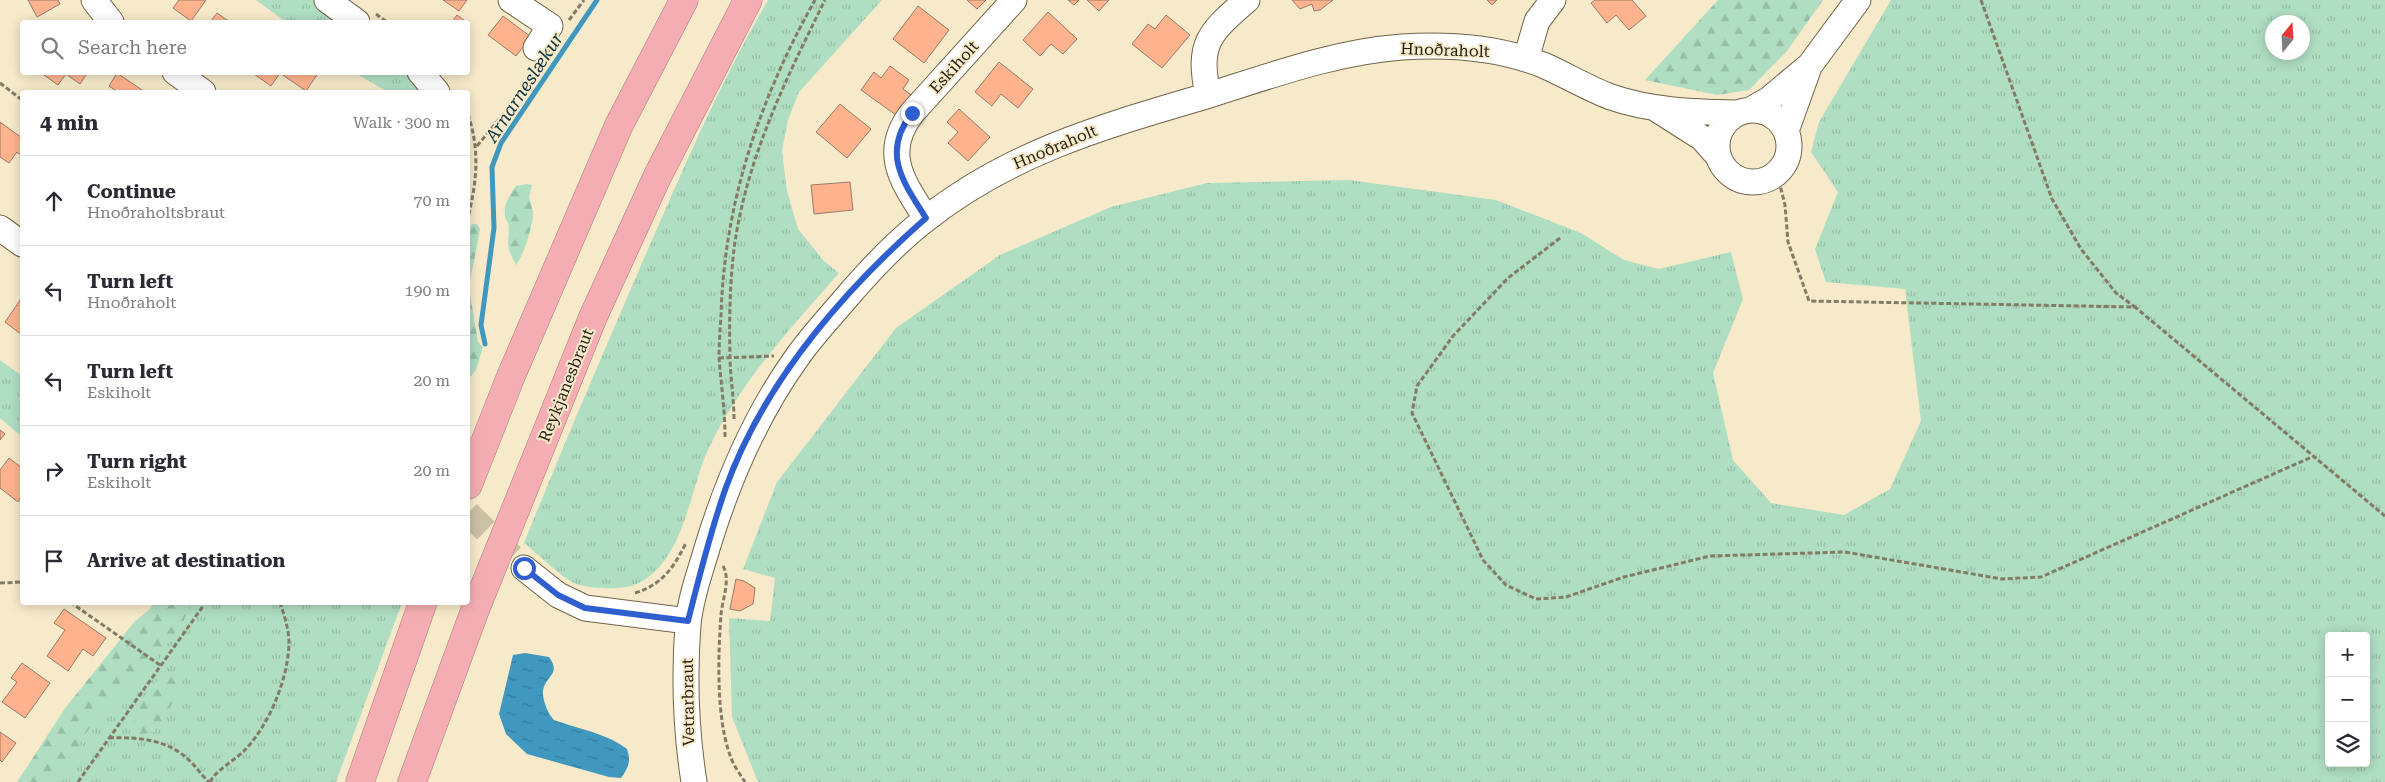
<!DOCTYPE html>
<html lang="en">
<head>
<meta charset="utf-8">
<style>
  body { margin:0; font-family:"Roboto Serif",serif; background:#f7f7f7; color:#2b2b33 }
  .controls { position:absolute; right:15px; bottom:15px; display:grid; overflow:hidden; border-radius:5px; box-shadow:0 2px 12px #0003 }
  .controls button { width:45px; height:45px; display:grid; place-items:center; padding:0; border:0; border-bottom:1px solid #e1e1e2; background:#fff; color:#2b2b33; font:25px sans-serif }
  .compass { position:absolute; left:2265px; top:15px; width:45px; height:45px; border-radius:50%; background:#fff; box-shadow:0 2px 12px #0003; rotate:18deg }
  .stop { position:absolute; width:15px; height:15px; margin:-11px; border:4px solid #2f5fce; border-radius:50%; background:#fff }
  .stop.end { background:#2f5fce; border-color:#fff; box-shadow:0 1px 5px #0008 }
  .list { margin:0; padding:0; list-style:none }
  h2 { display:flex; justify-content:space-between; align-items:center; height:65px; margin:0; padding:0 20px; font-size:21px }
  h2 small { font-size:16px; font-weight:400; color:#7c7c81 }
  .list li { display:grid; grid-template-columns:32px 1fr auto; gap:15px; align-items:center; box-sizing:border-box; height:90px; padding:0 20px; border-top:1px solid #e1e1e2 }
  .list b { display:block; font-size:19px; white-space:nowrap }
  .list p { margin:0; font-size:16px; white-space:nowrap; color:#7c7c81 }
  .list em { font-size:16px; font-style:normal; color:#7c7c81 }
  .icon { flex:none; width:28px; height:28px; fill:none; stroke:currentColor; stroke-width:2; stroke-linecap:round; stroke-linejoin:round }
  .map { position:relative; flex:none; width:2385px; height:782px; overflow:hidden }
  .search { position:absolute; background:#fff; box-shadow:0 2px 12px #0003; left:20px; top:20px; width:450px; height:55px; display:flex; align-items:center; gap:12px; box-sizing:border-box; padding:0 18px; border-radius:5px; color:#7c7c81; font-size:19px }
  .panel { position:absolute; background:#fff; box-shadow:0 2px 12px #0003; left:20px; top:90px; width:450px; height:515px; border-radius:5px }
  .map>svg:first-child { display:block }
  .grass { fill:url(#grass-tufts); fill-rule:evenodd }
  .forest { fill:url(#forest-firs) }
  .water { fill:url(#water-ripples) }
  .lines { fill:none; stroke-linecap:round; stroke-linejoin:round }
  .stream { stroke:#4098bf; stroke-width:5 }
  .building { fill:#feb38d; stroke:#997a6b }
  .minor-tunnel { stroke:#ccc1a5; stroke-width:25; stroke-dasharray:25 12; stroke-linecap:butt }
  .minor-casing { stroke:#6f6448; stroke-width:27 }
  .highway-casing { stroke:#aa7b7a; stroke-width:29 }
  .path { stroke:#837b65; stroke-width:3; stroke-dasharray:5 2.5; stroke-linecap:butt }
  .minor { stroke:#fff; stroke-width:25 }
  .highway { stroke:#f4aeb3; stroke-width:28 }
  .route { stroke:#2f5fce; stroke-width:6 }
  .labels { text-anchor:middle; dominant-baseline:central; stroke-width:4; stroke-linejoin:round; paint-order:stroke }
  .street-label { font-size:16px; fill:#221d11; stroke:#f7eaca }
  .water-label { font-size:18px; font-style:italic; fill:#083141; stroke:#f7eaca }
</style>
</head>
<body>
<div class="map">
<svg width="2385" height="782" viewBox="0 0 2385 782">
  <defs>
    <pattern id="grass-tufts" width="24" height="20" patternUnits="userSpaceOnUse" patternTransform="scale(1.25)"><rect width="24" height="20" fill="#afdec3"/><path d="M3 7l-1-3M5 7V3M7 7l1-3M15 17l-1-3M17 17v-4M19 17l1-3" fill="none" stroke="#96bea6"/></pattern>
    <pattern id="forest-firs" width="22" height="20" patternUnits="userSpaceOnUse" patternTransform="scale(1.25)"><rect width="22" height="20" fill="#afdec3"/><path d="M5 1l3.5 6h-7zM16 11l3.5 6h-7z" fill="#96bea6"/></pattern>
    <pattern id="water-ripples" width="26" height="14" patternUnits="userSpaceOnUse" patternTransform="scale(1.25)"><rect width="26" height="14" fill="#4098bf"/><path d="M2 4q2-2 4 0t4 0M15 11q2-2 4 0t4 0" fill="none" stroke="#357b9a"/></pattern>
  </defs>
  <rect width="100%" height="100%" fill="#f7eaca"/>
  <!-- grass -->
  <path class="grass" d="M256,0H313L344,22H286Z
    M768,0H882L799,92L788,120L782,151L787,191L798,229L824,261L839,273C791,328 738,384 707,452C689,493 683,566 634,585C621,590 587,589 574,583C561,577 537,553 524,543C563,446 604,351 645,256C683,169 720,82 768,0Z
    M1891,0H2385V782H758L732,717L729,618L770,621L775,578L743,569L777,482L896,328L1000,255L1111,207L1207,183L1349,180L1496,200L1581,233L1624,260L1659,269L1731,252L1743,299L1713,373L1733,460L1771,503L1844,515L1890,489L1921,421L1905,289L1826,282L1815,249L1838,192L1811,152L1819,122ZM2272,22H2302V52H2272ZM2329,636H2366V763H2329Z
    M355,73H412L429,92H388Z
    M0,360L22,376V437L0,418Z
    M168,603H402L336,782H34Z"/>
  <!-- forest -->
  <path class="forest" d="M1718,0H1823L1787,51L1749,90L1717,95L1645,80Z
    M527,184L532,185C527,202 530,197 533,212C534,223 523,257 516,265C506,246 508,246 509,227C509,222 505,220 505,216C503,205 510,194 516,186Z
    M472,224H477L480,229L469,287L478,342L483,347L476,370L468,380V232Z
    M154,603H191L183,622L146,672L94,722L52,782H17L66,707L135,621L149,610Z
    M173,673L182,676L183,687L154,732L138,735L131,727C138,707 149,691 162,674Z"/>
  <!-- water -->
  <path class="water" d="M525,653L549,657C563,676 542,676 543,695C544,703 548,714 554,720C558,722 565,723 569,725C589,731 610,736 627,749C631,761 629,767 621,778L609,777L527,754L506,734L499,714L513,655Z"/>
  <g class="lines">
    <!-- stream -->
    <path class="stream" d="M485,344L481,325L494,228L492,167L501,143L597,0"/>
  </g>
  <!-- building -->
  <path class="building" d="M28,0H58L60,4L37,17Z
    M179,0H206L191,21L173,8Z
    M443,0H467L459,11Z
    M967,0H986L977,9Z
    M1068,0H1079L1074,5Z
    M1087,0H1109L1099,11Z
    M1292,0H1333L1320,10L1314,11L1312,4L1300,9Z
    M1487,0H1497L1492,5Z
    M1595,0H1632L1646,16L1629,30L1616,15L1607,23L1591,3Z
    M918,6L949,30L924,63L893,39Z
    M1048,12L1077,39L1063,54L1051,44L1040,56L1023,40Z
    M217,13L230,22H210Z
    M457,15L468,23L452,22Z
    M1166,15L1190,35L1162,68L1132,44L1148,24L1155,29Z
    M503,16L531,37L516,56L488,35Z
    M999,62L1033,89L1018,108L1001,94L992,106L975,92Z
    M890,66L909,80L903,89L911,95L896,115L861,90L874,72L881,78Z
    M46,72H88L80,84L66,74L58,85L44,75Z
    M251,72H319L306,91L280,73L271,86Z
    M117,73L145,92H118L109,86Z
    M840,104L871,129L847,158L816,132Z
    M959,109L990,137L968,161L948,143L958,132L947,122Z
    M0,122L22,138V156L17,152L9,163L0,157Z
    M850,182L853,210L814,214L811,185Z
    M21,299L22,301V335L5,322Z
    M0,430L5,434L0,440Z
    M9,458L22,468V495L18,502L0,488V470Z
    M736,579L744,581L755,588L753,604L740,611L730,609Z
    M64,609L106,638L93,656L83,649L68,671L47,656L65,630L54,623Z
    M22,663L50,683L25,718L2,702L17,682L11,678Z
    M0,732L16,743L2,762L0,760Z"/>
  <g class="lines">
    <!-- minor-tunnel -->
    <path class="minor-tunnel" d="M468,513L524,568"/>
    <!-- minor casing -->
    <g class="minor-casing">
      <path id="minor" d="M94,0L111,22
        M327,0L357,22
        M511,0L550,26L536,48
        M1526,59L1537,21L1553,0
        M175,72L203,92
        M420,72L437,92
        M1208,95C1197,43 1209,33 1247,0
        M1752,109L1768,100L1810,65L1858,0
        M1717 146a36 36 0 1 1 72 0a36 36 0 1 1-72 0Z
        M1658,110L1702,138L1718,156
        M1786,131L1809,67
        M926,218C903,182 881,153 912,113L1014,0
        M0,228L22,244
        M524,568L558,595L585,608L688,621
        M694,782C686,731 684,677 688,625C690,598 701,570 708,545C729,477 756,414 798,356C812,336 830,317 846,298C870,270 896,242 926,219C1011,152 1104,126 1206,96C1270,76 1334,52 1402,47C1448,44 1500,48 1543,65C1566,75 1587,88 1611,97C1651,111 1694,112 1737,113"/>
    </g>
    <!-- highway casing -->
    <g class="highway-casing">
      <path id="highway" d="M468,485L511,376L619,125L684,0
        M360,782L423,602
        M412,782L475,610L593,317L658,175L748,0"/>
    </g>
    <!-- path -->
    <path class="path" d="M1981,0L2052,199L2081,249L2116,293L2135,307
      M376,14L387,22
      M569,20L584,0
      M0,83L22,100
      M468,114C480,151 477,180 468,218
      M477,146L509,107L536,68
      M1777,173L1785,205L1788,242L1809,301L2135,307L2385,516
      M1560,238L1508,278L1453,336L1417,386L1412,413L1483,560L1506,585L1536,599L1566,597L1624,577L1710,556L1845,552L2002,579L2041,577L2314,456
      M719,358L774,356
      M734,419C734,398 730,376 730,355C729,320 730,283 734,249C746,159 786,79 825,0
      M725,437C725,410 721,384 719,358C719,344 720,330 721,316C724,203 760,98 815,0
      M723,566C731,580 722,600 721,615C718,655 716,717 730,755C733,765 740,774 745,782
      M0,583L22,582
      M635,593C662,585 674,567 686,543
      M70,602L160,665
      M109,738C138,737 168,739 190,761C197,768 202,776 209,782
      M78,782L206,602
      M210,782C216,770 234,761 244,751C269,725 288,680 289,643C289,629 284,615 280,602"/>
    <!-- minor -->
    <use href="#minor" class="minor"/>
    <!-- highway -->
    <use href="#highway" class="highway"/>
  </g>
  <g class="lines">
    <!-- route -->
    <path class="route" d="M524,568L558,595L585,608L688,621C699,577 710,533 725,490C763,383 842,292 926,218C903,182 881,153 912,113"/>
  </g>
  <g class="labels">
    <!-- street labels -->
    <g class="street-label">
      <text transform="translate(1445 50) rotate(2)">Hnoðraholt</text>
      <text transform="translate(954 67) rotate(-48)">Eskiholt</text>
      <text transform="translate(1055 147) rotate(-23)">Hnoðraholt</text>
      <text transform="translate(566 385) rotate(-68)">Reykjanesbraut</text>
      <text transform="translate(688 702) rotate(-91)">Vetrarbraut</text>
    </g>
    <!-- water labels -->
    <g class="water-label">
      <text transform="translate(524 87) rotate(-57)">Arnarneslækur</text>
    </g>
  </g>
</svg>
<div class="controls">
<button>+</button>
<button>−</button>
<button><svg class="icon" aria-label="layers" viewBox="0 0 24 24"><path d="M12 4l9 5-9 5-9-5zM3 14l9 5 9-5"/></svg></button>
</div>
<svg class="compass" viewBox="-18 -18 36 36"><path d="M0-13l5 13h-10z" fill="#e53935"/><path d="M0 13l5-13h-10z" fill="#7c7c81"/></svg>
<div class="stop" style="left:524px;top:568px"></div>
<div class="stop end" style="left:912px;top:113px"></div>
<div class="search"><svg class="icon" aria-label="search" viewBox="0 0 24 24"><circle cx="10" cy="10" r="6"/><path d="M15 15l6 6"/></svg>Search here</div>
<section class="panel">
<h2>4 min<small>Walk · 300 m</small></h2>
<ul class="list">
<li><svg class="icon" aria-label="ahead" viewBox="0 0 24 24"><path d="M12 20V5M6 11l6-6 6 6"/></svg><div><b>Continue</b><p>Hnoðraholtsbraut</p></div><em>70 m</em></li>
<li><svg class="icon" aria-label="left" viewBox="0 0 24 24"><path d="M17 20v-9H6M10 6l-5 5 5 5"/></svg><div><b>Turn left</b><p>Hnoðraholt</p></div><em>190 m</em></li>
<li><svg class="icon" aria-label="left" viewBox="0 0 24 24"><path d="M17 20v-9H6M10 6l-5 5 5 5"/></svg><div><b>Turn left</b><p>Eskiholt</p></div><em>20 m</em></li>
<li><svg class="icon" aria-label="right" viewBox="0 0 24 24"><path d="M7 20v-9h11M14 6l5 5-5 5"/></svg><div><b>Turn right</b><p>Eskiholt</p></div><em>20 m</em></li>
<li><svg class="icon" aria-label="arrive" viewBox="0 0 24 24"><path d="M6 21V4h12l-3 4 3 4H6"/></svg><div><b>Arrive at destination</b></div></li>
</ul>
</section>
</div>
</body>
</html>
